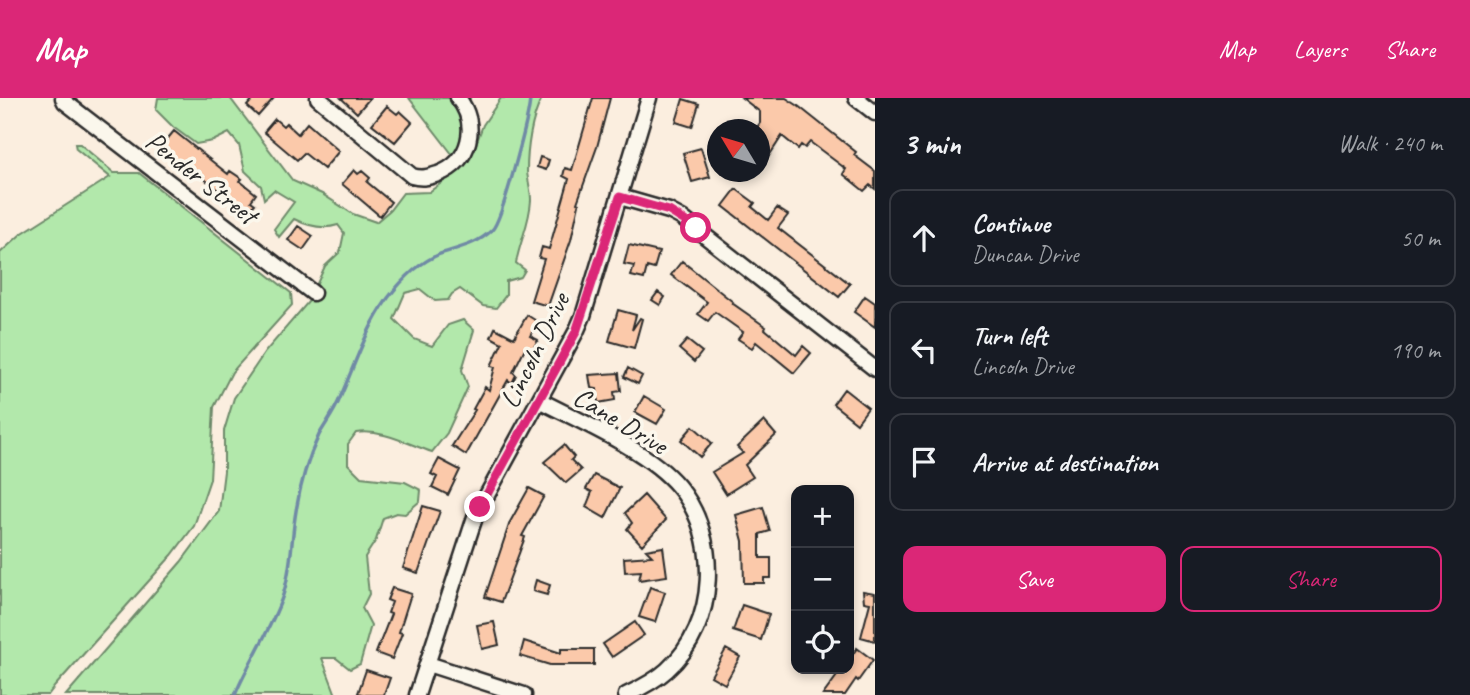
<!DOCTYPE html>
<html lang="en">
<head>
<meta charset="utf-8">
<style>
	body { margin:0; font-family:Caveat,sans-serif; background:#242831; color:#f1f3f6 }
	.controls { position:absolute; right:21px; bottom:21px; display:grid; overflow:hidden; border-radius:14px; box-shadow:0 4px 10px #0003 }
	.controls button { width:63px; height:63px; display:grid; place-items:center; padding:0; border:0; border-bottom:2px solid #363941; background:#171b24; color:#f1f3f6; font:35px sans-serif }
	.compass { position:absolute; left:707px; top:21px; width:63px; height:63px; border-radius:50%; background:#171b24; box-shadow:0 4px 10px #0003; rotate:308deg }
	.stop { position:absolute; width:21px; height:21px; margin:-16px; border:5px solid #db2777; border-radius:50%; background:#fff }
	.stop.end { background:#db2777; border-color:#fff; box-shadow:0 2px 7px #0008 }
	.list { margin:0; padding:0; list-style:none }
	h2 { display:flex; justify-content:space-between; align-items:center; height:91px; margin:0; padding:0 28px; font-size:30px }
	h2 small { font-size:23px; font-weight:400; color:#9ea1a6 }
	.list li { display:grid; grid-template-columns:46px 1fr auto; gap:21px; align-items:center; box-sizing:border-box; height:98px; margin:0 14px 14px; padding:0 14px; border:2px solid #363941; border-radius:14px }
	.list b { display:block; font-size:26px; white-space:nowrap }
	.list p { margin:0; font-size:23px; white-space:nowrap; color:#9ea1a6 }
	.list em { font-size:23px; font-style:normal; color:#9ea1a6 }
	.actions { display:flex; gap:14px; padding:21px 28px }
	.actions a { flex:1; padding:16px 0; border:2px solid #db2777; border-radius:14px; text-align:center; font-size:24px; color:#db2777 }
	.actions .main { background:#db2777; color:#fff }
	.icon { flex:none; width:38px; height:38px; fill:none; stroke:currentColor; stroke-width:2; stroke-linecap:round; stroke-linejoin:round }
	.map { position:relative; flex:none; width:875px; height:597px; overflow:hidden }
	header { display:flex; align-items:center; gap:42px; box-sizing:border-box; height:98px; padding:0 35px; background:#db2777; color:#fff }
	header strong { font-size:33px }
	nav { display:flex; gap:38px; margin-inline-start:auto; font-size:24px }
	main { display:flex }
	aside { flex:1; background:#171b24 }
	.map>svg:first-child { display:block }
	.green { fill:#b2e8ab; stroke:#6e8a6b; stroke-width:2 }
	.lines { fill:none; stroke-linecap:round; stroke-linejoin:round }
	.stream { stroke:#6f8aa5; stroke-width:3.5 }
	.building { fill:#fbc9aa; stroke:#2b2b2b; stroke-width:2 }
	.minor-casing { stroke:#2b2b2b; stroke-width:19 }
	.minor { stroke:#fbf7ec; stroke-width:14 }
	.route { stroke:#db2777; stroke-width:9 }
	.labels { text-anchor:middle; stroke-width:7; stroke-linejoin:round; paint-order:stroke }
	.street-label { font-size:28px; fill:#2b2b2b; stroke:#fbf7ec }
</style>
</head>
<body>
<header>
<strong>Map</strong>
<nav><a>Map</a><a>Layers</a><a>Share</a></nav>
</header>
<main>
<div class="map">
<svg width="875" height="597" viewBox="0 0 875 597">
	<rect width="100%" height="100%" fill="#fbeedf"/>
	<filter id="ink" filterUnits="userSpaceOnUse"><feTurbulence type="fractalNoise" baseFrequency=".0143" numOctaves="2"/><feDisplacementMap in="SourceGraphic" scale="14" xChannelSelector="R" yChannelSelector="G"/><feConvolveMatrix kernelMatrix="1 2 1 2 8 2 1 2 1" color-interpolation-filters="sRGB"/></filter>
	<g filter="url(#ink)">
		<path class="green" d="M 158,0 L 230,0 L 293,83 L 322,96 L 353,116 L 376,124 L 390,112 L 403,95 L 429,94 L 459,72 L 473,54 L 483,27 L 501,0 L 542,0 C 531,21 527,51 527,74 C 528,83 531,93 531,102 C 530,124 520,143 516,165 L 525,172 L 521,179 L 506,183 L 506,197 L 496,210 L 483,208 L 460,191 L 452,196 L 448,202 L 435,203 L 420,191 L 405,195 L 394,221 L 414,241 L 432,248 L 448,227 L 463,222 L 474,232 L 462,272 L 468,289 L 447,335 L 432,354 C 408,346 382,331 356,335 L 348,346 L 348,366 L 361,379 L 405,384 L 421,392 L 420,403 L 405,416 L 396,415 L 383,420 L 376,442 L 365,459 L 369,496 L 362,510 L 371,527 L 360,566 L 350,571 L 336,560 L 322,560 L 336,597 L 66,597 L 181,464 L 219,413 L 224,373 L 224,333 L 234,300 L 265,254 L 309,203 L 325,168 L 340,154 L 344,135 L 338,127 C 323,132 308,128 294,121 L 279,139 L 274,131 L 294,104 L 274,92 L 264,101 L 261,88 L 245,73 L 239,47 L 229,35 L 213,43 L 196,46 L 173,29 L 156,12 Z
			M 409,0 L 470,0 L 456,61 Z
			M 75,46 L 80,46 L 114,75 L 139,75 L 291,195 L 292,207 L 232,274 L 214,309 L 210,381 L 194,428 L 172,457 L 55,588 L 48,597 L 0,597 L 0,155 L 21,136 L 110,79 L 76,51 Z"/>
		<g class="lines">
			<path class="stream" d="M 235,597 C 249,563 271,532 283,497 C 292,470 291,441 296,413 C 300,388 308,360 319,337 C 326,325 335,313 340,300 C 356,264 365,233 388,200 C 401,183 420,164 440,156 C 458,150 478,146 492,132 C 502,123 530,16 530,0"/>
		</g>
		<path class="building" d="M 254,0 L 274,0 L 258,18 L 247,8 Z
			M 341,0 L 370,0 L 357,15 Z
			M 593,0 L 610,0 L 597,49 L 577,105 L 579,106 L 571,142 L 548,208 L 531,203 L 544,161 L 539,160 L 542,149 L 549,151 L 569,81 L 563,78 L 565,70 L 572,72 Z
			M 742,0 L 786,0 L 797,7 L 856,54 L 854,57 L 875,73 L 875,91 L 870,87 L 864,93 L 843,76 L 846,71 L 810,44 L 805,50 L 801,47 L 798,51 L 782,38 L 769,58 L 760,51 L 760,32 L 755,32 L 760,25 L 760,14 Z
			M 683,1 L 699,6 L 692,29 L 676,24 Z
			M 387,8 L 397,16 L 400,13 L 412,24 L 395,44 L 372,26 Z
			M 275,21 L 283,28 L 286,25 L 298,36 L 307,25 L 339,53 L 324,71 L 304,55 L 297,62 L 264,34 Z
			M 174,33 L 228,76 L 230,73 L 242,81 L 240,83 L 256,96 L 251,103 L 255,106 L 248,114 L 179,62 L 177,64 L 159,51 Z
			M 701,50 L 710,79 L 692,84 L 683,55 Z
			M 540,59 L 549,62 L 546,72 L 537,69 Z
			M 354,72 L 358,76 L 362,73 L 370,80 L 367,84 L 391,104 L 380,118 L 342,86 Z
			M 736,91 L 755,105 L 752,109 L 768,122 L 777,110 L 788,117 L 778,130 L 850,186 L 839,199 L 723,108 Z
			M 298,128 L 313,138 L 303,152 L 288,142 Z
			M 629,147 L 659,154 L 654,171 L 647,169 L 644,181 L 631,178 L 634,168 L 624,166 Z
			M 682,163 L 733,204 L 732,205 L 766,229 L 765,231 L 796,257 L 803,248 L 811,255 L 794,275 L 756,244 L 752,250 L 738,241 L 743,234 L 715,214 L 708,223 L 698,216 L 707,204 L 671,177 Z
			M 658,194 L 665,199 L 660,207 L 652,202 Z
			M 865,198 L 875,205 L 875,229 L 854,214 Z
			M 618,212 L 636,217 L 632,232 L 640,220 L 642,221 L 634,250 L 609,243 Z
			M 527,217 L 538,224 L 530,238 L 538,242 L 532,253 L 525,250 L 513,274 L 516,277 L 512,285 L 508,282 L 466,357 L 452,348 L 475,312 L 473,311 L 485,289 L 489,292 L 495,269 L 491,268 L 502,245 L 491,239 L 495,230 L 514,240 Z
			M 687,242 L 702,254 L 694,264 L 679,251 Z
			M 628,270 L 642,278 L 638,286 L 624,279 Z
			M 619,275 L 621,293 L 614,294 L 615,302 L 598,305 L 597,291 L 591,290 L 589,277 Z
			M 844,291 L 868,310 L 857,325 L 833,306 Z
			M 644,298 L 666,311 L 657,326 L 635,314 Z
			M 764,323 L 776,337 L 745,367 L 753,379 L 726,396 L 712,374 L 743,355 L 737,349 Z
			M 693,328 L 712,345 L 700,359 L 681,342 Z
			M 564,347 L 574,359 L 571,362 L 581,372 L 566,385 L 544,364 Z
			M 439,361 L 460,372 L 448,397 L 432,389 L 437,379 L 431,376 Z
			M 594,377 L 620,390 L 605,420 L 586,409 L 592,394 L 586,391 Z
			M 529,390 L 544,398 L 522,438 L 525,439 L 501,504 L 485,499 L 510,424 Z
			M 644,397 L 666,422 L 642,447 L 627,431 L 632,425 L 625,415 Z
			M 423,408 L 440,413 L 418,475 L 403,470 Z
			M 763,409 L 770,433 L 760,436 L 760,460 L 771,460 L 771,480 L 764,480 L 764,485 L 744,485 L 743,443 L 736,417 Z
			M 663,449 L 667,478 L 639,482 L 641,473 L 625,474 L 624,460 L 652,458 L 646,452 Z
			M 536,482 L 550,487 L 547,497 L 533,493 Z
			M 650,489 L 665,494 L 655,524 L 639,519 Z
			M 392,490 L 411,496 L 399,534 L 402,535 L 392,561 L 376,555 L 391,516 L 388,515 L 392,504 L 387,502 Z
			M 863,493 L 875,495 L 875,543 L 861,539 L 870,505 L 864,504 Z
			M 742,507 L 769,516 L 761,542 L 733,533 Z
			M 494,524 L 499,547 L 482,551 L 477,527 Z
			M 635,524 L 644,537 L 612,559 L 603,546 Z
			M 524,543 L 561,555 L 561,551 L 594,551 L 594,567 L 550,567 L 520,558 Z
			M 857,550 L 873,562 L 858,583 L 856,581 L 845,597 L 823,597 L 842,571 L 849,571 L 849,562 Z
			M 726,551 L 740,559 L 725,586 L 711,578 Z
			M 366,572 L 390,580 L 384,597 L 365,597 L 358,595 Z"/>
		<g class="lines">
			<g class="minor-casing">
				<path id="minor" d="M 63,0 L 65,4 L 313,195
					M 318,0 L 412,78 C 422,81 429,79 438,76 C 471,64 479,26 458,0
					M 856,0 L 875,15
					M 620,99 L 669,113 L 682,120 L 875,271
					M 539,302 C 581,324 648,352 678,388 C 721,439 718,527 667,572 C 655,583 641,590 626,597
					M 428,566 L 524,597
					M 417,597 L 475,419 L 576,234 L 583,218 L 649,0"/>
			</g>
			<use href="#minor" class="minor"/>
		</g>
	</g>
	<g class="lines" filter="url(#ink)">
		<path class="route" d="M 480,409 L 576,234 L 620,99 L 669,113 L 696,130"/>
	</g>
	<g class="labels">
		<g class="street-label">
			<text transform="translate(202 79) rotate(38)" y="10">Pender Street</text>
			<text transform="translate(534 252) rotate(-64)" y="10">Lincoln Drive</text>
			<text transform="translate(621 322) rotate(31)" y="10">Cane Drive</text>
		</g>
	</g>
</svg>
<div class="controls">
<button>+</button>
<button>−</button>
<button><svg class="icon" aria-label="locate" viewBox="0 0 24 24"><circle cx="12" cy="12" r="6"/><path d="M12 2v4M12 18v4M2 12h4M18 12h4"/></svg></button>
</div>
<svg class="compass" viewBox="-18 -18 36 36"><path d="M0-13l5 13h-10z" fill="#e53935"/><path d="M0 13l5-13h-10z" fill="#9ea1a6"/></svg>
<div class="stop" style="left:696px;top:130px"></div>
<div class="stop end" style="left:480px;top:409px"></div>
</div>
<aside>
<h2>3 min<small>Walk · 240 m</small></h2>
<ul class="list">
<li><svg class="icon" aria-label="ahead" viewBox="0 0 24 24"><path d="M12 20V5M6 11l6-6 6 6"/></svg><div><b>Continue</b><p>Duncan Drive</p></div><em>50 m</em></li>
<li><svg class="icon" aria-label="left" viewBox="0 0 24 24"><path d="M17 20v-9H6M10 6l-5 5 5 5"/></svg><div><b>Turn left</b><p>Lincoln Drive</p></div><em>190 m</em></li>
<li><svg class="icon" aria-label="arrive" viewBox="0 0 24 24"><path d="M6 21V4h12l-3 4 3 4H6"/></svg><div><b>Arrive at destination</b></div></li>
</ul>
<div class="actions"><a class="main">Save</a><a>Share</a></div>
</aside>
</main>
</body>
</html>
